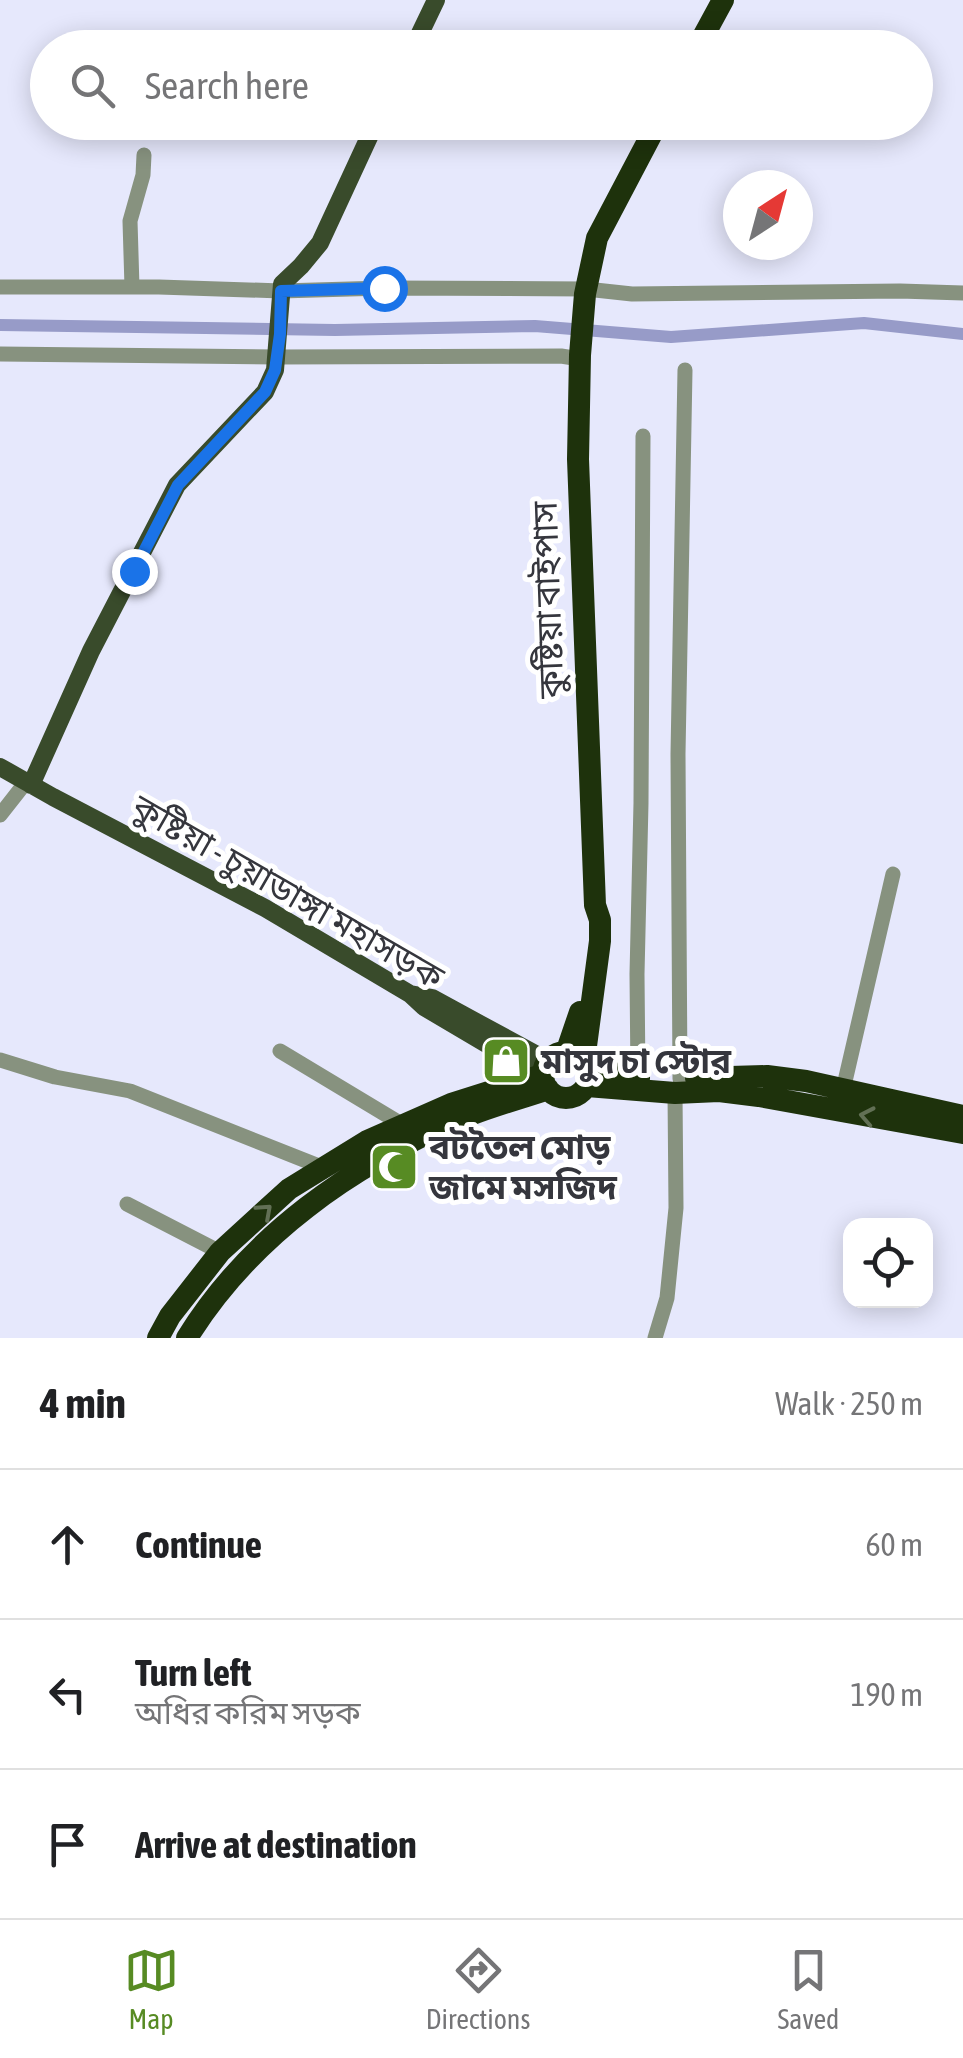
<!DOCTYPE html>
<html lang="en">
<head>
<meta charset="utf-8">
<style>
	body { margin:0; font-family:"Asap Condensed","Noto Sans Bengali",sans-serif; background:#f2f2f2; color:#202124 }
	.controls { position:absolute; right:30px; bottom:30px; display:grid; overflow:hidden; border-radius:20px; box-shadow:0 5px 25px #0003 }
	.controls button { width:90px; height:90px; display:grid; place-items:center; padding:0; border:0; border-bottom:2px solid #e0e0e0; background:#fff; color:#202124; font:50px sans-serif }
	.compass { position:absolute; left:723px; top:170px; width:90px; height:90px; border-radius:50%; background:#fff; box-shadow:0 5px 25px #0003; rotate:36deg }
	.stop { position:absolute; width:30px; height:30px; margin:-22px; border:8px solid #1a73e8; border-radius:50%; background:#fff }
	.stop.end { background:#1a73e8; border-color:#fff; box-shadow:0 2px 10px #0008 }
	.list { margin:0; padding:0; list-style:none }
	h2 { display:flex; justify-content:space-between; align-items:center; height:130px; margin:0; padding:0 40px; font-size:42px }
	h2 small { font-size:32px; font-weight:400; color:#757577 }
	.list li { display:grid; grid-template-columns:65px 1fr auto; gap:30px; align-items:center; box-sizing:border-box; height:150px; padding:0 40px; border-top:2px solid #e0e0e0 }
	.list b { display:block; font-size:38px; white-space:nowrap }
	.list p { margin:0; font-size:32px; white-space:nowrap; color:#757577 }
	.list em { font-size:32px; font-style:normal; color:#757577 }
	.icon { flex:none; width:55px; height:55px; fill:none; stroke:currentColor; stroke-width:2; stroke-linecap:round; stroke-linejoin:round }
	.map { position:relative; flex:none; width:963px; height:1338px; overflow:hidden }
	.search { position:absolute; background:#fff; box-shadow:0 5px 25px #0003; left:30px; right:30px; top:30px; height:110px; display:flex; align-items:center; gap:25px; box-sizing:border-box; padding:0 35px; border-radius:55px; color:#757577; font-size:38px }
	.sheet { height:580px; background:#fff }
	nav { display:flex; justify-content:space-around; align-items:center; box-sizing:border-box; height:140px; border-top:2px solid #e0e0e0; background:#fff; font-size:28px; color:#757577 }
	nav a { display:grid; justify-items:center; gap:5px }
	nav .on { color:#578b23 }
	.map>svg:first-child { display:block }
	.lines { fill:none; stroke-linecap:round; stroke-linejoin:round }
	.canal { stroke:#979bc8; stroke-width:12 }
	.minor { stroke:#87927f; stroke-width:15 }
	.major { stroke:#394b2b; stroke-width:18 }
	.highway { stroke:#1e320c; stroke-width:22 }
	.oneway { stroke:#627055 }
	.route { stroke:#1a73e8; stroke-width:12 }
	.labels { text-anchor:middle; stroke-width:10; stroke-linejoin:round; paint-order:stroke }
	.street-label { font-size:35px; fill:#35363d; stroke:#fff }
	.poi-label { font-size:35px; font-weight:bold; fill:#35363d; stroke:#fff; text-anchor:start }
</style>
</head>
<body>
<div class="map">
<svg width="963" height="1338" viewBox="0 0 963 1338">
	<rect width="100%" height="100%" fill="#e6e8fc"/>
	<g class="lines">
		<path class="canal" d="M 0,325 L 335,330 L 535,326 L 671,337 L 864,323 L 963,334"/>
		<path class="minor" d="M 0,287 L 159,287 L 281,291 L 384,288 L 586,289 L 632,294 L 900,291 L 963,293
			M 132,287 L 130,221 L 143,175 L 144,155
			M 0,354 L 277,357 L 561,356 L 580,359
			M 0,815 L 26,782
			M 280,1051 L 403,1125
			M 0,1060 L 55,1077 L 130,1091 L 324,1168
			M 638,1078 L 637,974 L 641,803 L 643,436
			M 680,1079 L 678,754 L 685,370
			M 843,1090 L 893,874
			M 127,1204 L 220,1252
			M 655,1338 L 667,1298 L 676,1208 L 675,1093"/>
		<path class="major" d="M 413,48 L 436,0
			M 0,767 L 53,797 L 265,908 L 410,994 L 424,1007 L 529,1069 L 543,1071
			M 31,785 L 91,651 L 177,485 L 265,392 L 275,370 L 282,284 L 301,266 L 320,243 L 376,122
			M 410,994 L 432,998 L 548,1061"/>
		<path class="highway" d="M 697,48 L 723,0
			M543 1075a23 23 0 1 1 46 0a23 23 0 1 1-46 0Z
			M 566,1053 L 580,1012
			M 584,1061 L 600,941 L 600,920 L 595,905 L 578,459 L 580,355 L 585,294 L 597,238 L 658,122
			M 589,1068 L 639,1078
			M 696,1078 L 767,1076 L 806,1081 L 963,1116
			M 587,1086 L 675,1093 L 719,1091 L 759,1096 L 963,1133
			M 158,1338 L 170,1316 L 220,1252 L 289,1189 L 367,1141 L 451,1104 L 542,1075
			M 187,1338 C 250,1236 352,1165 460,1119 C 488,1107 519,1099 548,1089"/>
	</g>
	<defs><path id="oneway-chevron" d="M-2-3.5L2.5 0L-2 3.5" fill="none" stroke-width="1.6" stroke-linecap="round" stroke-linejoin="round" transform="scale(2.5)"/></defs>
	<g class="oneway">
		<use href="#oneway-chevron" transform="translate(867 1116) rotate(-169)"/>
		<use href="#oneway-chevron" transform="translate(265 1211) rotate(-42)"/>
	</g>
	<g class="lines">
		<path class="route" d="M 134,571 L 178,485 L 265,392 L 275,370 L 280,334 L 281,291 L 384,288"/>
	</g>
	<defs>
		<g id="shop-square" transform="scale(2.5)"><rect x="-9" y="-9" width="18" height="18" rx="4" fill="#578b23" stroke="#fff"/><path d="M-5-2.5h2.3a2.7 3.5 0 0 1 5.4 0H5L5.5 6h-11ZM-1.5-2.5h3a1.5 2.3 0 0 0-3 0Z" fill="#fff"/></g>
		<g id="mosque-square" transform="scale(2.5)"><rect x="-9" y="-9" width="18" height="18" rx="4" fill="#578b23" stroke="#fff"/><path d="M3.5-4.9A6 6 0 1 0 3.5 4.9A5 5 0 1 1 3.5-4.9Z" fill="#fff"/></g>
	</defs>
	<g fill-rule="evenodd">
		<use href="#shop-square" x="506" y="1061"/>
		<use href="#mosque-square" x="394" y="1167"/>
	</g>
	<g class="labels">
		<g class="street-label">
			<text transform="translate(548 600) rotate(-92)" y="12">কুষ্টিয়া বাইপাস</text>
			<text transform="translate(288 892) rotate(30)" y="12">কুষ্টিয়া - চুয়াডাঙ্গা মহাসড়ক</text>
		</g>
		<g class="poi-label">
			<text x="541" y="1073">মাসুদ চা স্টোর</text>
			<text x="429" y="1159">বটতৈল মোড়<tspan x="429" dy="40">জামে মসজিদ</tspan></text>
		</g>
	</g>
</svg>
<div class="controls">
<button><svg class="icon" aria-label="locate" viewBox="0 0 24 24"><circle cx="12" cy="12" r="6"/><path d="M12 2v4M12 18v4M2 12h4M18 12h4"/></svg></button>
</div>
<svg class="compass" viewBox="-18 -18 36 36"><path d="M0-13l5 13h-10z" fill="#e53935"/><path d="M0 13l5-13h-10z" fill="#757577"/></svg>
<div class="stop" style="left:384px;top:288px"></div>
<div class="stop end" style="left:134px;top:571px"></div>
<div class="search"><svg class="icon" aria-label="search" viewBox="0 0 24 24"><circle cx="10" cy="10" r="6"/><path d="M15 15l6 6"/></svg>Search here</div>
</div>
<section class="sheet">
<h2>4 min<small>Walk · 250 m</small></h2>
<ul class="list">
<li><svg class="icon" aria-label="ahead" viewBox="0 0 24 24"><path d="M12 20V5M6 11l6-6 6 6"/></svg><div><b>Continue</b></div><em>60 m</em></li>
<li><svg class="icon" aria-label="left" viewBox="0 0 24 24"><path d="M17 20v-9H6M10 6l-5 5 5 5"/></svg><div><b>Turn left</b><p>অধির করিম সড়ক</p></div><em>190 m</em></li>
<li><svg class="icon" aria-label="arrive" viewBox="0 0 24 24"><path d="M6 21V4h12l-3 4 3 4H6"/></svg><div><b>Arrive at destination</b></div></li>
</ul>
</section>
<nav>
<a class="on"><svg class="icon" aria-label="map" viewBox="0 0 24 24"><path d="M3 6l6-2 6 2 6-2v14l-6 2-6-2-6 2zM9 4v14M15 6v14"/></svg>Map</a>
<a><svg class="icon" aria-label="directions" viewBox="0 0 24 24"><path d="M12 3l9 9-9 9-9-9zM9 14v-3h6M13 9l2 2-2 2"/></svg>Directions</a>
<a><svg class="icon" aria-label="saved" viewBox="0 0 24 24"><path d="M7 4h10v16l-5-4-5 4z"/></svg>Saved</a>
</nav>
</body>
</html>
